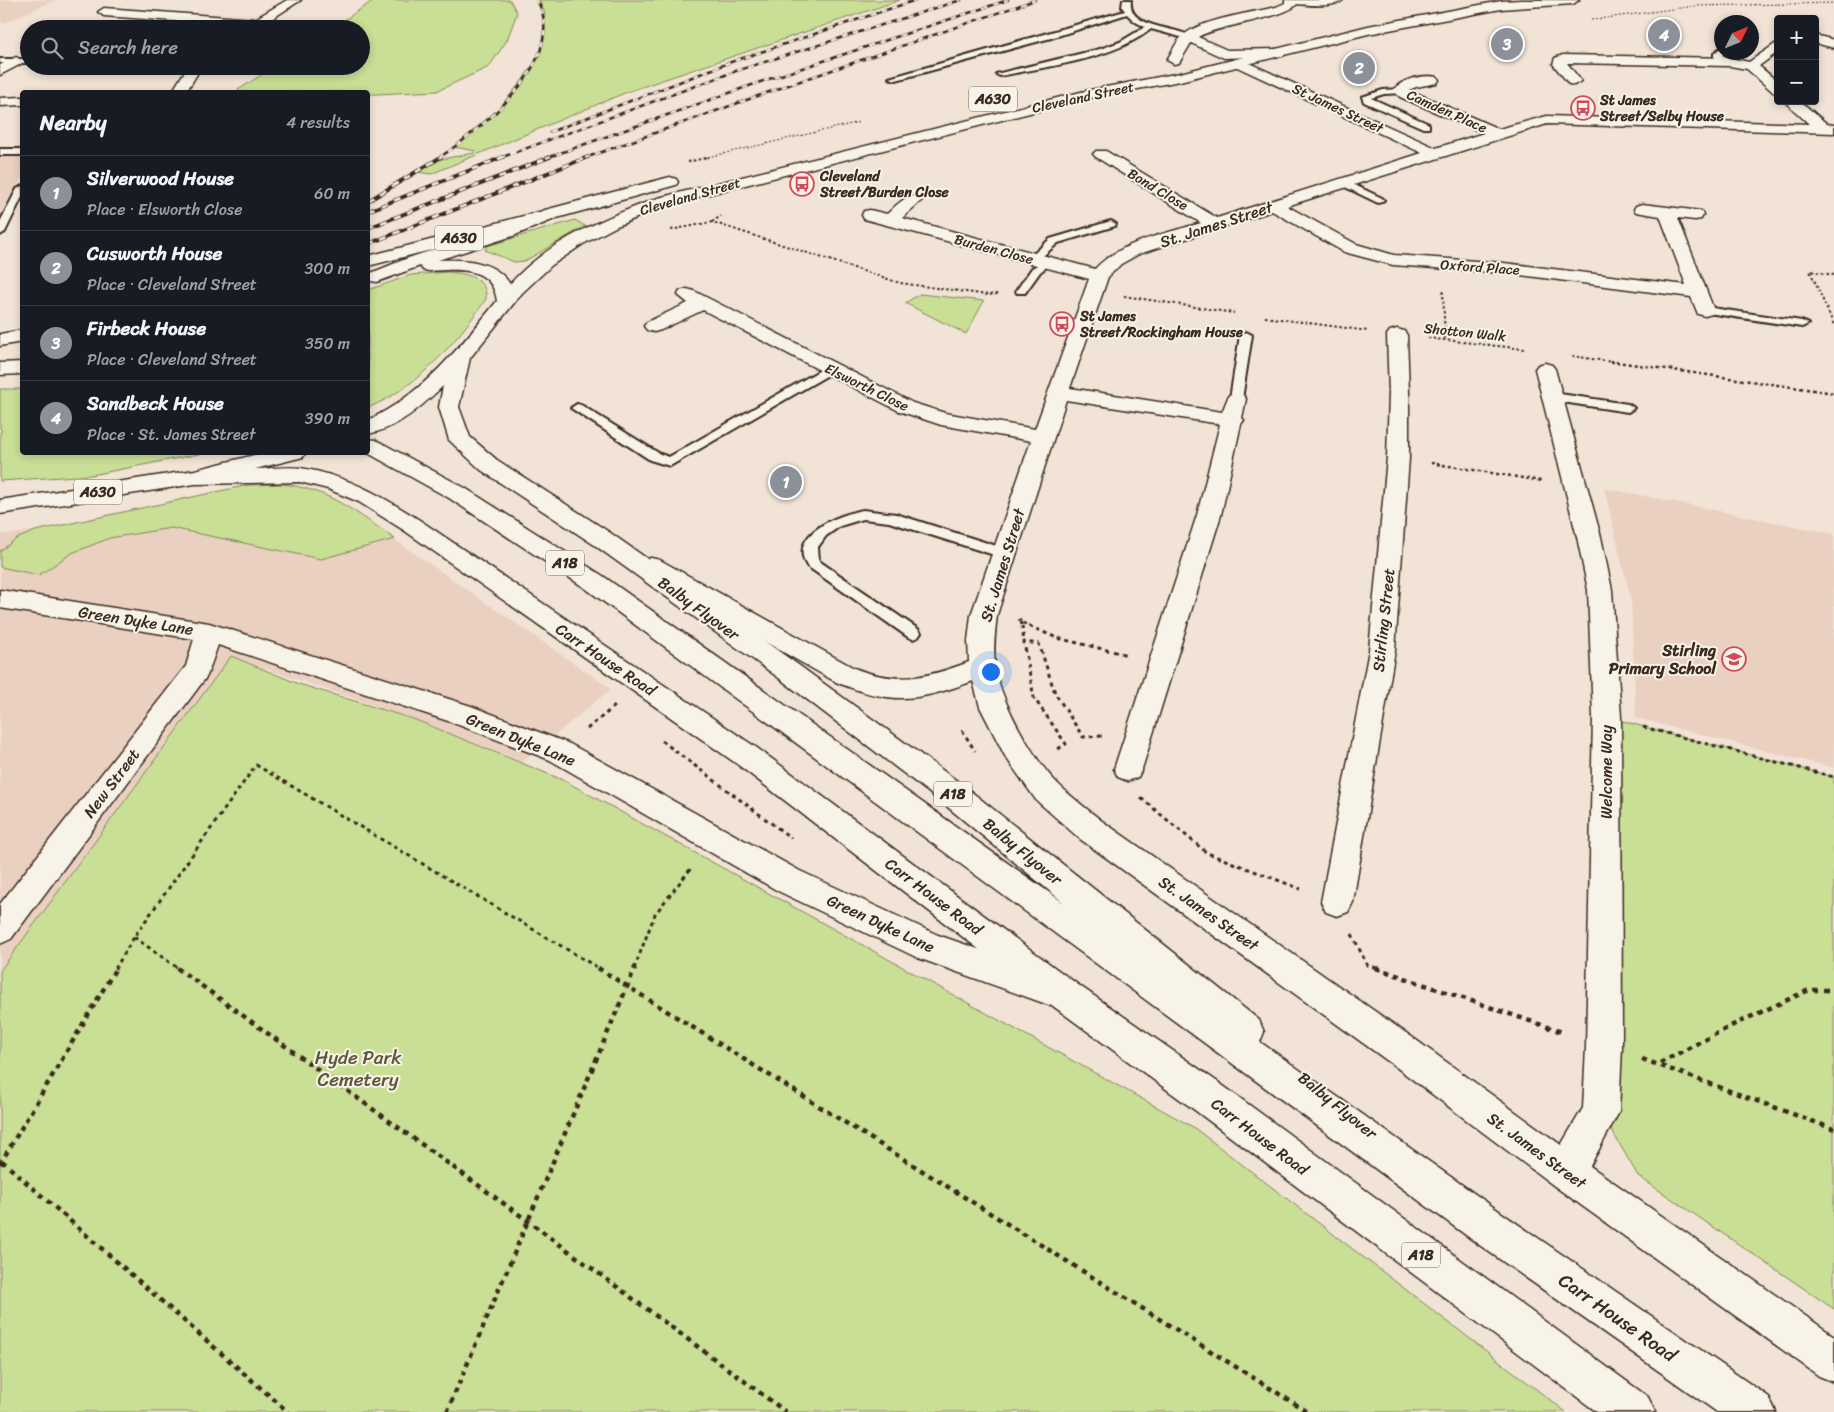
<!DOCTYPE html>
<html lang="en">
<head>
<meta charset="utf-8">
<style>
	body { margin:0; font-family:Sriracha,sans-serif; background:#20242c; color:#f1f3f6 }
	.controls { position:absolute; right:15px; top:15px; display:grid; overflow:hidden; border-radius:5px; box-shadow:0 2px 8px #0003 }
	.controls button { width:45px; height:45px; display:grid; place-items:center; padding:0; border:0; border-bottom:1px solid #363941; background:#171b24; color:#f1f3f6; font:25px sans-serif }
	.compass { position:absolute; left:1714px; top:15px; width:45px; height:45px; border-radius:50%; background:#171b24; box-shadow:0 2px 8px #0003; rotate:47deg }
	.you { position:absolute; left:990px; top:671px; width:18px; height:18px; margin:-12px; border:4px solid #fff; border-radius:50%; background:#1a73e8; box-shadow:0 0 0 8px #1a73e833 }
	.badge { display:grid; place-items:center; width:32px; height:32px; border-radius:50%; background:#8c9099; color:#fff; font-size:16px; font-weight:700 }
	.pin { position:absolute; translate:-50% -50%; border:2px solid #fff; box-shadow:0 1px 5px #0006 }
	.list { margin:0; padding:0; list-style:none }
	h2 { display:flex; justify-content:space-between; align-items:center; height:65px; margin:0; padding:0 20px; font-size:21px }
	h2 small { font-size:16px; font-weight:400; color:#9ea1a6 }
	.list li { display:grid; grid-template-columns:32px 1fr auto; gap:15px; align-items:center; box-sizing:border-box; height:75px; padding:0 20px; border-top:1px solid #363941 }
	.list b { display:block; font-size:19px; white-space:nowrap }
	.list p { margin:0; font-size:16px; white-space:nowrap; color:#9ea1a6 }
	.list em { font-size:16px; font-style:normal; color:#9ea1a6 }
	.icon { flex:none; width:28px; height:28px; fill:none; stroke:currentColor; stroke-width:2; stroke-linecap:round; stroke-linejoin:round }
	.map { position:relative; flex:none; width:1834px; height:1412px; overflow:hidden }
	.search { position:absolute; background:#171b24; box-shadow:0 2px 8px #0003; left:20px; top:20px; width:350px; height:55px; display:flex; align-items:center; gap:12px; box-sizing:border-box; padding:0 18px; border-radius:28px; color:#9ea1a6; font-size:19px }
	.panel { position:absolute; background:#171b24; box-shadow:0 2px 8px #0003; left:20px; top:90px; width:350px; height:365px; border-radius:5px }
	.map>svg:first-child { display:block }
	.built { fill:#ead0c0 }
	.green { fill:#c8df95; stroke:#82845a }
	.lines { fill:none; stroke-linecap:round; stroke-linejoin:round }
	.lane-casing { stroke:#3b2a1e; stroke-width:4 }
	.street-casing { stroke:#3b2a1e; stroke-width:3 }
	.secondary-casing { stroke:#3b2a1e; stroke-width:3 }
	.primary-casing { stroke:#3b2a1e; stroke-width:3 }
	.highway-casing { stroke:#3b2a1e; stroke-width:3 }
	.path-far4 { stroke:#3b2a1e; stroke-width:1; stroke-dasharray:2 2; stroke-linecap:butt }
	.path-far3 { stroke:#3b2a1e; stroke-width:2; stroke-dasharray:2.5 2.5; stroke-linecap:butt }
	.path-far2 { stroke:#3b2a1e; stroke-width:2.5; stroke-dasharray:3 3; stroke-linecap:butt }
	.path-far1 { stroke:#3b2a1e; stroke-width:3; stroke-dasharray:4 4; stroke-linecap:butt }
	.path { stroke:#3b2a1e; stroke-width:4.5; stroke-dasharray:5 5; stroke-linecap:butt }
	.lane { fill:#f7f3e8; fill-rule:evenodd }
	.street { fill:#f7f3e8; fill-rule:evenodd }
	.secondary { fill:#f7f3e8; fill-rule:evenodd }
	.primary { fill:#f7f3e8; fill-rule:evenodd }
	.highway { fill:#f7f3e8; fill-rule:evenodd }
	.rail-far1-casing { stroke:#3b2a1e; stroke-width:2.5 }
	.rail-casing { stroke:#3b2a1e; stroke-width:4 }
	.rail-far1 { stroke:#f7f3e8; stroke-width:2; stroke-dasharray:5.5; stroke-linecap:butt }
	.rail { stroke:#f7f3e8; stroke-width:2.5; stroke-dasharray:7; stroke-linecap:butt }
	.labels { text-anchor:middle; stroke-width:4; stroke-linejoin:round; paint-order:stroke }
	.far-street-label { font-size:14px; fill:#3b2a1e; stroke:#f7f3e8 }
	.far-poi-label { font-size:14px; font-weight:bold; fill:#3b2a1e; stroke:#f7f3e8; text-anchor:start }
	.shield { fill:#f7f3e8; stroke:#73665b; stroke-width:1 }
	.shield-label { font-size:15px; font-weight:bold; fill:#3b2a1e }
	.street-label { font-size:16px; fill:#3b2a1e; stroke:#f7f3e8 }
	.poi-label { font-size:16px; font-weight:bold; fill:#3b2a1e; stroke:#f7f3e8; text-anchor:end }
	.near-park-label { font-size:19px; fill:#5e573c; stroke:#f7f3e8 }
	.near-street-label { font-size:19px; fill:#3b2a1e; stroke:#f7f3e8 }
</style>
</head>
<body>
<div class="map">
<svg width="1834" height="1412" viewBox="0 0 1834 1412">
	<rect width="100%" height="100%" fill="#f1e3d6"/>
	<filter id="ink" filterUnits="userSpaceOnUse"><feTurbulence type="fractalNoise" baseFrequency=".02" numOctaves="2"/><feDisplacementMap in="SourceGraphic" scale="10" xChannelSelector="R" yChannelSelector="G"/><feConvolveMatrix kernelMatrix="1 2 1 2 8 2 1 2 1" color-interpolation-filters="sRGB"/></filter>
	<g filter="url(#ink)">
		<path class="built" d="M 0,0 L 56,0 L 4,23 L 0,23 Z
			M 22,154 L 22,176 L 0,214 L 0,155 Z
			M 281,484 L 293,485 L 334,498 L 611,689 L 522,762 L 416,720 L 231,657 L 0,971 L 0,535 L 35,531 L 248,485 Z
			M 1604,488 L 1834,534 L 1834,768 L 1636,718 L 1631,601 Z"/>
		<path class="green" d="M 374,0 L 510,0 L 517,13 L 507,40 L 489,67 L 437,91 L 377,94 L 368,94 L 368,92 L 235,92 L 275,66 L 361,66 L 361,29 L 331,29 Z
			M 539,0 L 900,0 L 627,92 L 431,174 L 417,172 L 436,160 L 474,153 L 476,151 L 454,147 L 498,109 L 522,81 L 541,52 L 545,13 Z
			M 575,220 L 585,226 L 525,261 L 514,262 L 485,250 L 487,246 Z
			M 447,272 C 464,273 488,277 486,299 C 454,345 419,386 368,408 L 368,290 L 411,275 Z
			M 920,294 L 984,301 L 966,334 L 905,303 Z
			M 0,389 L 22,389 L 22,452 L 204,453 L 92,475 L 0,481 L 0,432 L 2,431 L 0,429 Z
			M 281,484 C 328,488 358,514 395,539 L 321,559 L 171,528 L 110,538 L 72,553 L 39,575 L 0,567 L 0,551 L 16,539 L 35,531 L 248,485 Z
			M 231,656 L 299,684 L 416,720 L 563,780 L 1193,1127 L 1566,1412 L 0,1412 L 0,971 Z
			M 1607,717 L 1834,777 L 1834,1309 L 1638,1176 L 1601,1112 Z"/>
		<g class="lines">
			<g class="lane-casing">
				<path id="lane" d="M 1123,0 L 1131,0 C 1127,29 1176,26 1192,37 L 1188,39 L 1151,29 C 1112,60 1048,66 1000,76 L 996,74 L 1100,49 L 1120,42 L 1145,27 L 1134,21 L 1127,14 L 1051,38 L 896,80 L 889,78 L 1125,11 L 1122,7 Z
					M 1719,49 L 1722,49 L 1722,52 L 1725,52 L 1722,55 L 1733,60 L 1733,64 L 1727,64 L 1714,57 L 1714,53 Z
					M 0,59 L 29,59 L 29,63 L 0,63 Z
					M 1402,89 L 1406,91 L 1405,93 L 1384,94 L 1371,98 L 1429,124 L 1429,128 L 1423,128 L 1364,102 L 1362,97 L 1383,90 Z
					M 0,149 L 22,149 L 22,155 L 0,155 Z
					M 1344,180 L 1382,198 L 1384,200 L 1379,203 L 1376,202 L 1341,185 L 1341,181 Z
					M 22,186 L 22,197 L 5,232 L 0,235 L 0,222 L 17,189 Z
					M 1111,221 L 1116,224 L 1115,226 L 1058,243 L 1037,261 L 1029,261 L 1028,259 L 1050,239 Z
					M 1047,260 L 1052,263 L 1040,272 L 1025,293 L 1017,293 L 1016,291 L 1032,268 Z
					M 1705,307 L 1802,321 L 1808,324 L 1802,327 L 1701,312 L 1699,310 L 1701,308 Z
					M 1246,332 L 1252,335 L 1242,399 L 1236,403 L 1230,399 L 1240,335 Z
					M 831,364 L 837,368 L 835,371 L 670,466 L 650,460 L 571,408 L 577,404 L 581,405 L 660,454 L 669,457 Z
					M 1553,393 L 1628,404 L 1634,408 L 1628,412 L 1549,400 L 1547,397 Z
					M 863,510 L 896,514 L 1009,550 L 1011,553 L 1009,556 L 1004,558 L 889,522 L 863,519 L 840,526 L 826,536 L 818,547 L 819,561 L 918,629 L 921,633 L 918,637 L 913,639 L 908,637 L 807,566 C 787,534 840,514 863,510 Z"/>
			</g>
			<g class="street-casing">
				<path id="street" d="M 287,0 L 301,0 L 256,29 L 241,29 L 244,26 L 104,16 L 98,12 L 104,8 L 255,19 Z
					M 1815,35 L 1834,40 L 1834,48 L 1815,43 Z
					M 1778,42 L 1778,52 L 1759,66 L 1778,82 L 1778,93 L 1773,92 L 1747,69 L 1730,66 L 1567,63 L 1581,81 L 1574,85 L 1569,84 L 1553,64 L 1555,58 L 1563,55 L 1730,58 L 1749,62 Z
					M 16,57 L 23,61 L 21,64 L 0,75 L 0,65 Z
					M 1240,59 L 1436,148 L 1484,133 L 1400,97 L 1393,90 C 1402,79 1423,74 1437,77 L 1439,80 L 1437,83 L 1416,87 L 1409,90 L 1499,129 L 1547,116 L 1809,124 L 1784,101 L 1800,101 L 1827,124 L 1834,125 L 1834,133 L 1547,124 L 1287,206 L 1356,244 L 1394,255 L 1504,263 L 1686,285 L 1660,216 L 1636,212 L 1634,209 L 1636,206 L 1642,204 L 1701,211 L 1703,215 L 1701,219 L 1695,220 L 1678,218 L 1714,310 L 1712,314 L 1705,316 L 1698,314 L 1691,297 L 1504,273 L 1393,265 L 1344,252 L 1272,211 L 1139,254 L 1121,264 L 1108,277 L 1070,388 L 1222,412 L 1229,395 L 1236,393 L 1243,395 L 1246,399 L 1242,418 L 1244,420 L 1241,424 L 1221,515 L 1142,769 L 1138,777 L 1128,781 L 1118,777 L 1114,769 L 1197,515 L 1220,424 L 1066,400 L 997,615 C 995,632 993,648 995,665 C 999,699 1033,759 1057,783 C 1071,797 1087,809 1102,821 L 1416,1040 L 1561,1145 L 1583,1108 L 1586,1047 L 1593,717 L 1588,590 L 1577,537 L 1535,369 L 1538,365 L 1545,363 L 1552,365 L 1555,369 L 1601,537 L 1612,590 L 1621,717 L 1622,1047 L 1619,1112 L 1590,1166 L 1834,1336 L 1834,1382 L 1819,1376 L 1553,1185 L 1392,1064 L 1080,839 L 1036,800 L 1005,756 L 980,707 L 973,681 C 916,702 892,705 836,682 L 642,572 L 639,566 L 642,560 L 651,558 L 660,560 L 854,668 C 898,685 926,678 969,662 L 968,641 L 971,615 L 1031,441 L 941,425 L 899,411 L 703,310 L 661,330 L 654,332 L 647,330 L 644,326 L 647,322 L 688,303 L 678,295 L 680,291 L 687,289 L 694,291 L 913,403 L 945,413 L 1035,429 L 1089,279 L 864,219 L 862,215 L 864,211 L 870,210 L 887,214 C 896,206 906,193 920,197 L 922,200 L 902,218 L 1095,269 C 1119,242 1167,233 1201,223 L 1096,157 L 1093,154 L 1096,151 L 1106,151 L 1217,218 L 1422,153 L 1235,66 L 1233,63 Z
					M 188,66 L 202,66 L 186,92 L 172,92 Z
					M 22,97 L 22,105 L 0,106 L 0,98 Z
					M 1397,329 L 1404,331 L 1407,335 L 1409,393 L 1409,458 L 1395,650 L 1353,902 L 1348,912 L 1337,916 L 1326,912 L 1321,902 L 1369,650 L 1387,458 L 1389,393 L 1387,335 L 1390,331 Z
					M 0,590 L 209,623 L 471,706 L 570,744 L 800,871 L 938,935 L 1061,978 L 1066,989 L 1061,1000 L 1049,1005 L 918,958 L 778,891 L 550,760 L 451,722 L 218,645 L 207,676 L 11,939 L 0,944 L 0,904 L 186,666 L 194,639 L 0,608 Z"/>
			</g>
			<g class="secondary-casing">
				<path id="secondary" d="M 1285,0 L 1343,0 C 1335,8 1308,5 1297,4 C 1287,18 1218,25 1198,37 L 1227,50 L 1278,49 L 1283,50 L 1285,53 L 1283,56 L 1224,58 L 1191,43 L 1179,63 L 1174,64 L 1167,60 C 1172,52 1177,39 1185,34 C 1204,19 1251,13 1276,7 L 1285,3 Z"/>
			</g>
			<g class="primary-casing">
				<path id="primary" d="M 543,211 L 549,212 L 551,216 L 549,220 L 368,266 L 368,256 Z
					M 22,330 L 22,342 L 0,346 L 0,334 Z"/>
			</g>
			<g class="highway-casing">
				<path id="highway" d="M 1521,0 L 1579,0 L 1573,4 L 1501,9 L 1368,34 L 1180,81 L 1085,99 L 670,204 L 617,226 L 583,244 L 552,265 L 522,293 L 470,358 L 459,407 L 470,437 L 497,460 L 609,532 L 797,664 L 964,786 L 1259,1020 L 1264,1032 L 1260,1042 L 1506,1216 L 1769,1397 L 1776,1412 L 1717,1412 L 1478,1244 L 585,588 L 449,498 L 366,452 L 368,452 L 368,439 L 376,440 L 465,488 L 603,576 L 1064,903 L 944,804 L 779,678 L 593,544 L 481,470 L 449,440 L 439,407 L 443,386 C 422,406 397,429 368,434 L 368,420 C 421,396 461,346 497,301 C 492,265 457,269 429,271 L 423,270 L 420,266 L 377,282 L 371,281 L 368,277 L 371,273 L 408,258 L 501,228 L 545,210 L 670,177 L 676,179 L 678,182 L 676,185 L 557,218 L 513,236 L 438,260 C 465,259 494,260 510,284 C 549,240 605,218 658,198 L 1085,91 L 1180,73 L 1368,26 L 1501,1 Z
					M 22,362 L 22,374 L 0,375 L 0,363 Z
					M 266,452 L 306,452 L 303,457 L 255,469 C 270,469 287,466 301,468 C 348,476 382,496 421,521 L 757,748 L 1077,984 L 1222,1085 L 1648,1397 L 1655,1412 L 1597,1412 L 1196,1111 L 1053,1006 L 737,764 L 405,531 L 359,502 L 328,489 L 300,482 L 195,484 L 0,514 L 0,500 L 195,470 Z"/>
			</g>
			<path class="path-far4" d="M 1591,20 L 1695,6 L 1834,3
				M 75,29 L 83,24
				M 704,158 L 860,122"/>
			<path class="path-far3" d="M 688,162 L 709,157
				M 712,222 L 721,216
				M 671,230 L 712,222 L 900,283 L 988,295 L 998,294
				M 1834,275 L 1810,271 L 1834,325
				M 1443,291 L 1445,341
				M 1124,296 L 1234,313
				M 1265,317 L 1368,331
				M 1428,338 L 1524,349
				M 1572,356 L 1619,363"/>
			<path class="path-far2" d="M 1610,361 L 1834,393
				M 1431,463 L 1541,481
				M 1019,619 L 1021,622 L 1032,627
				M 1021,622 L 1022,627"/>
			<path class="path-far1" d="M 1022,626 L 1024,642
				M 1029,626 L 1057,638 L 1128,655
				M 1643,727 L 1834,777
				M 587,729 L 615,706
				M 962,730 L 975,751
				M 662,741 L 791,838
				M 1058,749 L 1066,744 L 1034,698 L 1024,642 L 1039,644 L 1055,693 L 1083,737 L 1102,736
				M 1141,798 L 1207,853 L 1301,889
				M 1352,934 L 1367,965 L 1380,969
				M 134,937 L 179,969
				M 115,969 L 134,937 L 256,765 L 600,969
				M 634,969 L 655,914 L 692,867"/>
			<path class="path" d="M 177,968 L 528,1221 L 786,1412
				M 598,968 L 1308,1412
				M 1376,968 L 1565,1033
				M 1642,1059 L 1834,1129
				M 1660,1063 L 1735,1024 L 1809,990 L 1834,990
				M 2,1161 L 288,1412
				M 0,1164 L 116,968
				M 447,1412 L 635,968"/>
			<use href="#lane" class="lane"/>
			<use href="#street" class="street"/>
			<use href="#secondary" class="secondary"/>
			<use href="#primary" class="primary"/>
			<use href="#highway" class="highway"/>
			<g class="rail-far1-casing">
				<path id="rail-far1" d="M 550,132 L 731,62 L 916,0
					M 439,158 C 482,128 570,60 537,0
					M 500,158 L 736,71 L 961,0
					M 546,158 L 766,80 L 1008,0
					M 585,158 L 783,87 L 1035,0"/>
			</g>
			<g class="rail-casing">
				<path id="rail" d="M 368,201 L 441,157
					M 368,211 L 503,157
					M 368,228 L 550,157
					M 368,244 L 588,157"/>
			</g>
			<use href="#rail-far1" class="rail-far1"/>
			<use href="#rail" class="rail"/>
		</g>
	</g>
	<defs>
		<g id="bus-ring" transform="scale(1.25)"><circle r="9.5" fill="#f7f3e8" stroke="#d1495b" stroke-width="1.5"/><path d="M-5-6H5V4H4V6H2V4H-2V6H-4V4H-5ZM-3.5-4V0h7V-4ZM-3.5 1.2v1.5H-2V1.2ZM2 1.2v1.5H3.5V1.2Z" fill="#d1495b"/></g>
		<g id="school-ring" transform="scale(1.25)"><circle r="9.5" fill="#f7f3e8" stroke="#d1495b" stroke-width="1.5"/><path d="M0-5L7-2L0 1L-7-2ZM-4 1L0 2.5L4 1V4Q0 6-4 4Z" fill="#d1495b"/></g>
	</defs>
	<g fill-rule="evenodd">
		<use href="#bus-ring" x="1583" y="108"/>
		<use href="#bus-ring" x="802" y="184"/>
		<use href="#bus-ring" x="1062" y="324"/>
		<use href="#school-ring" x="1734" y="659"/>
	</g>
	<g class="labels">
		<g class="far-street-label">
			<text transform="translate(1083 97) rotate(-12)" y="5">Cleveland Street</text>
			<text transform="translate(1338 108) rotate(25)" y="5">St James Street</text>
			<text transform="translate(1447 111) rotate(24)" y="5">Camden Place</text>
			<text transform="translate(1158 189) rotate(31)" y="5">Bond Close</text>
			<text transform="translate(690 196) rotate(-16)" y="5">Cleveland Street</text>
			<text transform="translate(994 249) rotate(15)" y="5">Burden Close</text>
			<text transform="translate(1480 267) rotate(4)" y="5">Oxford Place</text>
			<text transform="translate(1465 332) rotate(6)" y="5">Shotton Walk</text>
			<text transform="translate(867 387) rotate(26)" y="5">Elsworth Close</text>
		</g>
		<g class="far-poi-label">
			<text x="1600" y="105">St James<tspan x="1600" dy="16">Street/Selby House</tspan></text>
			<text x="820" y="181">Cleveland<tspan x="820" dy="16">Street/Burden Close</tspan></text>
			<text x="1080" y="321">St James<tspan x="1080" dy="16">Street/Rockingham House</tspan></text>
		</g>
		<g class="shield">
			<rect x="969" y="86.5" width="48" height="25" rx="4"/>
			<rect x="435" y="225.5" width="48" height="25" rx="4"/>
			<rect x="74" y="479.5" width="48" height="25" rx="4"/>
			<rect x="546" y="550.5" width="38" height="25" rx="4"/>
			<rect x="934" y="781.5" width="38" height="25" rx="4"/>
			<rect x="1402" y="1242.5" width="38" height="25" rx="4"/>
		</g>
		<g class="shield-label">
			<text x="993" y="104">A630</text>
			<text x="459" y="243">A630</text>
			<text x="98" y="497">A630</text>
			<text x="565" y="568">A18</text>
			<text x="953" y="799">A18</text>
			<text x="1421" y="1260">A18</text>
		</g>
		<g class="street-label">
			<text transform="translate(1216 224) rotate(-18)" y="6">St. James Street</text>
			<text transform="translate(1002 565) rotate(-73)" y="6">St. James Street</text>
			<text transform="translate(699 608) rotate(36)" y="6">Balby Flyover</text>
			<text transform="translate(136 620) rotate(9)" y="6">Green Dyke Lane</text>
			<text transform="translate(1383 620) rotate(-84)" y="6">Stirling Street</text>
			<text transform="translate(606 659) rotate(34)" y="6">Carr House Road</text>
			<text transform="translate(521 739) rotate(22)" y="6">Green Dyke Lane</text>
			<text transform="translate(1606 772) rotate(-90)" y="6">Welcome Way</text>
			<text transform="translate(111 783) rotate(-53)" y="6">New Street</text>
			<text transform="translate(1023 851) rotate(39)" y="6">Balby Flyover</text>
			<text transform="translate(934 896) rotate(37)" y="6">Carr House Road</text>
			<text transform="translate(1209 913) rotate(35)" y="6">St. James Street</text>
			<text transform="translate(881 923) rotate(25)" y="6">Green Dyke Lane</text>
			<text transform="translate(1338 1105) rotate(39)" y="6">Balby Flyover</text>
			<text transform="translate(1260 1136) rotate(37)" y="6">Carr House Road</text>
			<text transform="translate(1537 1150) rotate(36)" y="6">St. James Street</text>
		</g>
		<g class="poi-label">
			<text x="1716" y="656">Stirling<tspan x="1716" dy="18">Primary School</tspan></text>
		</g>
		<g class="near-park-label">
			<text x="358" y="1064">Hyde Park<tspan x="358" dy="22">Cemetery</tspan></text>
		</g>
		<g class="near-street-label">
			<text transform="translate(1618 1317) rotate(35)" y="7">Carr House Road</text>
		</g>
	</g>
</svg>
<div class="controls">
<button>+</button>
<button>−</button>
</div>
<svg class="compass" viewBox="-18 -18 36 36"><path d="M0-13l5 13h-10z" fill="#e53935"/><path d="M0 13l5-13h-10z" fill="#9ea1a6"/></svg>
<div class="you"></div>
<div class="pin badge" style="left:786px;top:482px">1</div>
<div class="pin badge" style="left:1359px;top:68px">2</div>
<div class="pin badge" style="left:1507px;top:44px">3</div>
<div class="pin badge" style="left:1664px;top:35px">4</div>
<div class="search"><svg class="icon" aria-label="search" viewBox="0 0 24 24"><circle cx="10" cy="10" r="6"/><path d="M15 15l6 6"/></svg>Search here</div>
<section class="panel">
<h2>Nearby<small>4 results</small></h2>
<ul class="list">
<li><span class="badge">1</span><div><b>Silverwood House</b><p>Place · Elsworth Close</p></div><em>60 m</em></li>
<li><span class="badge">2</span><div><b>Cusworth House</b><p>Place · Cleveland Street</p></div><em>300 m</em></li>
<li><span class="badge">3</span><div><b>Firbeck House</b><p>Place · Cleveland Street</p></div><em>350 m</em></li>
<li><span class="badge">4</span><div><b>Sandbeck House</b><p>Place · St. James Street</p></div><em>390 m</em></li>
</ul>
</section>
</div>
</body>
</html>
